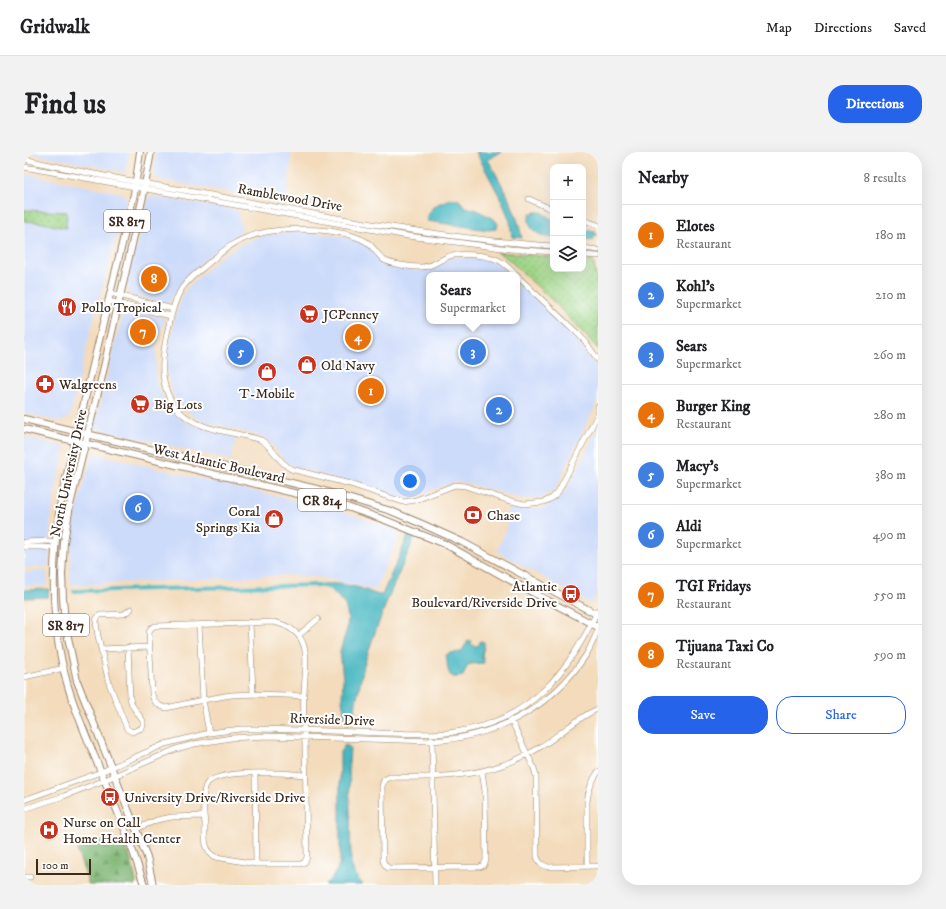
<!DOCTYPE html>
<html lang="en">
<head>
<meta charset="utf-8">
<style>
	body { margin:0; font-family:"IM FELL DW Pica",serif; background:#f2f2f2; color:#202124 }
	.controls { position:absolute; right:12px; top:12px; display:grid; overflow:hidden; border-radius:8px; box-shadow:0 4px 16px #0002 }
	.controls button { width:36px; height:36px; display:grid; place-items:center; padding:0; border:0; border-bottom:1px solid #e0e0e0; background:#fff; color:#202124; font:20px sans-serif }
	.scale { position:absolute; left:12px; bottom:10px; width:55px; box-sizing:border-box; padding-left:4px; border:2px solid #3b2a1e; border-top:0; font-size:11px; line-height:14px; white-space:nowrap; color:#3b2a1e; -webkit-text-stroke:3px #fff; paint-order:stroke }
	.you { position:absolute; left:386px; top:329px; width:14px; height:14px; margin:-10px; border:3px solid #fff; border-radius:50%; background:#1a73e8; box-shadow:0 0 0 6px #1a73e833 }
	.badge { display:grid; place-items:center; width:26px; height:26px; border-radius:50%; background:#2563eb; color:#fff; font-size:13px; font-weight:700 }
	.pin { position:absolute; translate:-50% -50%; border:2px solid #fff; box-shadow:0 1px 4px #0006 }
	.popup { position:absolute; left:402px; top:120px; width:94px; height:52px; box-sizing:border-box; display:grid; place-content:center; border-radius:8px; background:#fff; filter:drop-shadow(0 1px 3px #0005); font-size:13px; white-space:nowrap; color:#757577 }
	.popup b { font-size:15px; color:#202124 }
	.popup::after { content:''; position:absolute; left:50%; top:100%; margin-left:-8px; border:8px solid transparent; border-top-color:#fff }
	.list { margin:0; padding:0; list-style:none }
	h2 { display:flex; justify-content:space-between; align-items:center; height:52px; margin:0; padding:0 16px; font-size:17px }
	h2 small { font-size:13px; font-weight:400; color:#757577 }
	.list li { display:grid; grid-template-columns:26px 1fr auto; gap:12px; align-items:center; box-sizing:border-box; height:60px; padding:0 16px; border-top:1px solid #e0e0e0 }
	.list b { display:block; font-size:15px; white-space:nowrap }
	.list p { margin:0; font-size:13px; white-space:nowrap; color:#757577 }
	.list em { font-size:13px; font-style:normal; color:#757577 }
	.actions { display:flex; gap:8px; padding:12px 16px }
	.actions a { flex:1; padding:9px 0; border:1px solid #2563eb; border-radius:16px; text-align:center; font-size:14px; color:#2563eb }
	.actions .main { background:#2563eb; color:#fff }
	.icon { flex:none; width:22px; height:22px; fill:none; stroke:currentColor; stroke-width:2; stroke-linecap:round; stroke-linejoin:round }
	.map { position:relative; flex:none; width:574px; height:733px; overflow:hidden; border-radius:16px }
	header { display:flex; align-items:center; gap:24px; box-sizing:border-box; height:56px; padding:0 20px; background:#fff; border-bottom:1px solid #e0e0e0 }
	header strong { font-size:19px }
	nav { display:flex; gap:22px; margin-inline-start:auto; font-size:14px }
	.intro { display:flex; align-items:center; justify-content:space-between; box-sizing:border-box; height:96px; padding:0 24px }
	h1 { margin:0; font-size:28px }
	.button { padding:10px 18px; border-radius:16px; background:#2563eb; color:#fff; font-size:14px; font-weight:700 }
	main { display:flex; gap:24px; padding:0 24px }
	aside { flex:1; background:#fff; border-radius:16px; box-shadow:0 4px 16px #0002 }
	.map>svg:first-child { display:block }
	.built { fill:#cddbfa }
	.grass { fill:url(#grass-dots); stroke:#6c7f52 }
	.forest { fill:url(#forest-firs); stroke:#5c7048 }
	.water { fill:#48b7c1; stroke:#427070 }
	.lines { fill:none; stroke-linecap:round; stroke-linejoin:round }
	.canal { stroke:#48b7c1; stroke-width:4 }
	.minor-casing { stroke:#97826c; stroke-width:6 }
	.major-casing { stroke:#97826c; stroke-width:8 }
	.minor { stroke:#fff; stroke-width:5 }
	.major { stroke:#fff; stroke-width:6 }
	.labels { text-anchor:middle; stroke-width:4; stroke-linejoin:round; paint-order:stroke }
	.shield { fill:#fff; stroke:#766a62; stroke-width:1 }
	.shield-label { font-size:13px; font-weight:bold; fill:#3b2a1e }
	.street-label { font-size:14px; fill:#3b2a1e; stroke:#fff }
	.poi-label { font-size:14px; fill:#3b2a1e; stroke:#fff; text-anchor:start }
</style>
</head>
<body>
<header>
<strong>Gridwalk</strong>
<nav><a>Map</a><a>Directions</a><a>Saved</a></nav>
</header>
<div class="intro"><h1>Find us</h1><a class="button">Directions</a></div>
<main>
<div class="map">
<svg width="574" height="733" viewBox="0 0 574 733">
	<defs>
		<pattern id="grass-dots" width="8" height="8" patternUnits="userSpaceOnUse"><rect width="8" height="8" fill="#9ed486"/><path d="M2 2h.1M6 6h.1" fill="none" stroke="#89b673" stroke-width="1.8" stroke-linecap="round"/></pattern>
		<pattern id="forest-firs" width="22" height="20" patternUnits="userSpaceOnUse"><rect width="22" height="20" fill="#7eb673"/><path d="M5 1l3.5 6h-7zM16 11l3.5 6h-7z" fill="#68945e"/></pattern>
	</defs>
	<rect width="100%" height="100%" fill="#fff"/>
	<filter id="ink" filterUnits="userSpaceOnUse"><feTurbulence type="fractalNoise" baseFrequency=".025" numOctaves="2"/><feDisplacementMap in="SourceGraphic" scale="8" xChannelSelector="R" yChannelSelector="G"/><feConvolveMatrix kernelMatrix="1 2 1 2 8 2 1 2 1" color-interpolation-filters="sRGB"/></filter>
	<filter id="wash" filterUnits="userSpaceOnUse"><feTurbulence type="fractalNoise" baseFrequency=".012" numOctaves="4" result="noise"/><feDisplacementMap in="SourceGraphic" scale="16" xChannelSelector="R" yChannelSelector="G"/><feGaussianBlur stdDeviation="0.9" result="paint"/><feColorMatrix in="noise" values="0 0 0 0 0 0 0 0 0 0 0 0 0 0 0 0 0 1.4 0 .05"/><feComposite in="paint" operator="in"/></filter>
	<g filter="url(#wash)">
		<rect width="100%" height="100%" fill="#f3dbbb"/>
		<path class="built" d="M 0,0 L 105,0 L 102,20 Z
			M 132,0 L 268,0 L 262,50 L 137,28 L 131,24 L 130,20 Z
			M 0,22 L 98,41 L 103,46 L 74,149 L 46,264 L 37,270 L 0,261 Z
			M 125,44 L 213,58 L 218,79 L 180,108 L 157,131 L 146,149 L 143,152 L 106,143 L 103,131 Z
			M 275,79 L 310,83 L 334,88 L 343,93 L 363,113 L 393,119 L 404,117 L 429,105 L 451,106 L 469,109 L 479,114 L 488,123 L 405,123 L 405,169 L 493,169 L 493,128 L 553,188 L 574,218 L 574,248 L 531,337 L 519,345 L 506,347 L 495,346 L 443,331 L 430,330 L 396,343 L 381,347 L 271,315 L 263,311 L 242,286 L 225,281 L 175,268 L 157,255 L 149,243 L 145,230 L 143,216 L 143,206 L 151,165 L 159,142 L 163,136 L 197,104 L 208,97 L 223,89 L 242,83 Z
			M 100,156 L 141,166 L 132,195 L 132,231 L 140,246 L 159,269 L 190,280 L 212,285 L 207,308 L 70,276 Z
			M 574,275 L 574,439 L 567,452 L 473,399 L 483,375 L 484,359 L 489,355 L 506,357 L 519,356 L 534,348 L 545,334 Z
			M 0,285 L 41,295 L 32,336 L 26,373 L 25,414 L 0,415 Z
			M 68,301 L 180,328 L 300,355 L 323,361 L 376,380 L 351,438 L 302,426 L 271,423 L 48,433 L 46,425 L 48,382 L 52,361 Z
			M 23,419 L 23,433 L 0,434 L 0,420 Z"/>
		<path class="grass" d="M 0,58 L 43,60 L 42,76 L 14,70 L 0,69 Z
			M 473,100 L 529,105 L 529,117 L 559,117 L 559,107 L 569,108 L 574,138 L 574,197 L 531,151 L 484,107 Z"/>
		<path class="forest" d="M 83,688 L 99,691 C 107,702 109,717 112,730 L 111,733 L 65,733 L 53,698 Z"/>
		<path class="water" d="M 452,0 L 477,0 L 464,8 C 479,34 492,56 498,86 L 488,85 L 486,69 L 478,49 Z
			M 429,46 L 435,48 L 441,55 L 453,58 L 471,68 L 474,72 L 472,77 L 465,78 L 403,69 C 401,55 418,50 429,46 Z
			M 511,60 L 517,60 L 529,68 L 529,86 C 516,84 501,78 506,62 Z
			M 559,76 L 571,80 L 572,84 L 568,88 L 559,87 Z
			M 385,382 L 390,384 L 389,389 L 367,439 L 350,483 L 340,513 L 332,550 L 330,568 L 324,574 L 321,565 L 318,548 L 319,527 L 316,499 L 323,477 L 324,465 L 321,453 L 314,445 L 300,432 C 312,431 324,433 336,436 C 343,438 350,443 358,443 Z
			M 25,437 L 24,445 L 0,446 L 0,438 Z
			M 444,489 L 447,489 L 447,493 L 453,494 L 456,491 L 456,489 L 460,490 L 460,495 L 458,503 L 460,511 L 446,512 L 443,514 L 439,524 L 434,525 L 428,525 C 422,519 424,511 422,503 L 427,501 L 437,500 Z
			M 321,593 L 326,595 L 325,611 L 327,711 L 330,721 L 339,733 L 300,733 C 309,727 313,719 316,709 L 316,600 Z"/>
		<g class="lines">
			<path class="canal" d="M 50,439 L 294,433 L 307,436"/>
		</g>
	</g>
	<g filter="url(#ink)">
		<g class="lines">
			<g class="minor-casing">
				<path id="minor" d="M 0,7 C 73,25 147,35 220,49 C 322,68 425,87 529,94
					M 0,15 L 384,84 L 486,97 L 529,100
					M 505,47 L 529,58
					M 559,68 L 574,73
					M 559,96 L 574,98
					M 559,103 L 574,104
					M 492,123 C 486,117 481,111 474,108 C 463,103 433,100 423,105 C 414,109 406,116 395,115 C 387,115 366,112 360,108 C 352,102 349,93 341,89 C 317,76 268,75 242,80 C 213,86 202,96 180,115 C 172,121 164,128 158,136 C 151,147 148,160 145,173 C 138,202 132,235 155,259 C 176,280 210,279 237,288 C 249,295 254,310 267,317 L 326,332 L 379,350 L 392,348 L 431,333 L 441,334 L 483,348 L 500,352 L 520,350 L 528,346 L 534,340 L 574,262
					M 493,124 L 552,180 L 561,189 L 574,208
					M 86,141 L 149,157
					M 84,149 L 147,164
					M 574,262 L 574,254
					M 0,390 L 27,389 L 31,392
					M 0,395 L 18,395 L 31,396
					M 226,470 L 229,542
					M 175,473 L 179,548 L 185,581
					M 275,483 L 294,467
					M 104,495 L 106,546 L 108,553 L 119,569 L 119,573 L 118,576 L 108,580 L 103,577 L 85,531 L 74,484 L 72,470 L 73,466 L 76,463 L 100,462 L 107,457
					M 77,497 L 125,495
					M 0,525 L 40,516
					M 280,544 C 256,543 232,541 208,543 C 186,546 164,551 142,556 C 134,554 129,550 128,542 L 125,480 L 127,476 L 131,474 L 250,470 C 291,480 281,509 280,542 C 279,556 280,571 280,585 L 281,591 L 283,705 L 281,710 L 277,712 L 232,712 L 192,705 C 179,698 181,686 181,672 C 180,663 178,641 182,633 C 191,616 263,621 281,623
					M 487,568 L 510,616 L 512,624 L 513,705 C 515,711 518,713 524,715 L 574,714
					M 408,587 L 411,733
					M 458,620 L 461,639 L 462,708 L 460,713 L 456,715 L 364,716 L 361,713 L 359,709 L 358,634 L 360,628 L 366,625 C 422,626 469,625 518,594 C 538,582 553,565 574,557
					M 231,621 L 232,712
					M 0,648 L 77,620 L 141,592 L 185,581 L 217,577 L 234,577 C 275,578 315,579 356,581 C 383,581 410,584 437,579 C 508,567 545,519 574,458
					M 0,657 L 40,644 L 81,628 L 152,597 L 170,592 L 207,586 L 243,584 L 408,589 C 471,585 527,557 562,503 C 567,495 570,486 574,478
					M 112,677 L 133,668 L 148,665 L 180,664
					M 563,714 L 563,650 C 564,639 567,630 574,620
					M 0,725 L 6,725"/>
			</g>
			<g class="major-casing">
				<path id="major" d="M 116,0 L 110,42 L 38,343 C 26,410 26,482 48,547 C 70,609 101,669 120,733
					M 127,0 L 119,44 L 77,228 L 46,353 L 40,390 L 38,423 L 39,446 L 41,471 L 53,529 L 123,705 L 129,733
					M 0,267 L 297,338 L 367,359 L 398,372 L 438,390 L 574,463
					M 0,277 L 295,347 L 323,355 L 361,368 L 421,392 L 504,438 L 574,475"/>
			</g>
			<use href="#minor" class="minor"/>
			<use href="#major" class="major"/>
		</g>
	</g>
	<defs>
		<g id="restaurant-disc" transform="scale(1)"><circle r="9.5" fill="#c8321e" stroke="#fff"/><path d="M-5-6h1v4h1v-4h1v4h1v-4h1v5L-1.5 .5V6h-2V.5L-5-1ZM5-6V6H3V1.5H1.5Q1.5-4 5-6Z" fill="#fff"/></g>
		<g id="supermarket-disc" transform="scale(1)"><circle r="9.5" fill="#c8321e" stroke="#fff"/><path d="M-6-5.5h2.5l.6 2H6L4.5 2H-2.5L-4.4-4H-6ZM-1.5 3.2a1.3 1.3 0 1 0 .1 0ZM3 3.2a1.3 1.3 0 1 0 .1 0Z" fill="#fff"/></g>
		<g id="shop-disc" transform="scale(1)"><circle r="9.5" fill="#c8321e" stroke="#fff"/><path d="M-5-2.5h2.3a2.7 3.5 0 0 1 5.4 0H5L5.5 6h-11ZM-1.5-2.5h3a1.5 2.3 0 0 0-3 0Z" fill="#fff"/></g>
		<g id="pharmacy-disc" transform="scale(1)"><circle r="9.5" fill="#c8321e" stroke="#fff"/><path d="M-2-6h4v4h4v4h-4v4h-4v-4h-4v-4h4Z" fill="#fff"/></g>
		<g id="bank-disc" transform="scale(1)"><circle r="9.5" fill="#c8321e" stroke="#fff"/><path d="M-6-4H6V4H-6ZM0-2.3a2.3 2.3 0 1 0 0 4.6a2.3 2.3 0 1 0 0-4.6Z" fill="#fff"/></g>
		<g id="bus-disc" transform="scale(1)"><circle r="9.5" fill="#c8321e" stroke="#fff"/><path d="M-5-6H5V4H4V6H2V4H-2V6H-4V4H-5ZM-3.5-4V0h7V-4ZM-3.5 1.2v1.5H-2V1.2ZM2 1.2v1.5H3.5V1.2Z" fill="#fff"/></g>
		<g id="hospital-disc" transform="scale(1)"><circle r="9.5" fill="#c8321e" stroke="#fff"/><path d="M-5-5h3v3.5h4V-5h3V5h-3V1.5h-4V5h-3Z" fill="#fff"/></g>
	</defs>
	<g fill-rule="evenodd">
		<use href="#restaurant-disc" x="43" y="155"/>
		<use href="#supermarket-disc" x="285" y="162"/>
		<use href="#shop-disc" x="283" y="213"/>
		<use href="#shop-disc" x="243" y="220"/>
		<use href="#pharmacy-disc" x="21" y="232"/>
		<use href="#supermarket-disc" x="116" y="252"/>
		<use href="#bank-disc" x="449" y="363"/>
		<use href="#shop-disc" x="250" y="367"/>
		<use href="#bus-disc" x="547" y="442"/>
		<use href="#bus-disc" x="86" y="645"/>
		<use href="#hospital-disc" x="25" y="678"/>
	</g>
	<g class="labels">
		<g class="shield">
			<rect x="80" y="58" width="46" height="22" rx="3"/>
			<rect x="274" y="337" width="48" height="22" rx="3"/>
			<rect x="19" y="462" width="46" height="22" rx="3"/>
		</g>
		<g class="shield-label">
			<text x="103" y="74">SR 817</text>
			<text x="298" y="353">CR 814</text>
			<text x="42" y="478">SR 817</text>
		</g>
		<g class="street-label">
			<text transform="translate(266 45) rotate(10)" y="5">Ramblewood Drive</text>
			<text transform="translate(195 311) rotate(13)" y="5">West Atlantic Boulevard</text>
			<text transform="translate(44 321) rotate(-78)" y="5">North University Drive</text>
			<text transform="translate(308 567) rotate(2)" y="5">Riverside Drive</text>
		</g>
		<g class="poi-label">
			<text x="57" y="160">Pollo Tropical</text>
			<text x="299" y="167">JCPenney</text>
			<text x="297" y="218">Old Navy</text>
			<text x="35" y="237">Walgreens</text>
			<text x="243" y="246" text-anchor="middle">T-Mobile</text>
			<text x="130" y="257">Big Lots</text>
			<text x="236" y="364" text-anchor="end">Coral<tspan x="236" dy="16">Springs Kia</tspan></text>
			<text x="463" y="368">Chase</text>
			<text x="533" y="439" text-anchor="end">Atlantic<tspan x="533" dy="16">Boulevard/Riverside Drive</tspan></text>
			<text x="100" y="650">University Drive/Riverside Drive</text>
			<text x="39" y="675">Nurse on Call<tspan x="39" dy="16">Home Health Center</tspan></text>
		</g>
	</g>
</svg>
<div class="controls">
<button>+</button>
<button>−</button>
<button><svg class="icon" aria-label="layers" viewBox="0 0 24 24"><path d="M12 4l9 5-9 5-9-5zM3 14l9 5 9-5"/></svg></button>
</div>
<div class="scale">100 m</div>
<div class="you"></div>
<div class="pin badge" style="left:347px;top:239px;background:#e8710a">1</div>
<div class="pin badge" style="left:475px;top:258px;background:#3f7fe0">2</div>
<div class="pin badge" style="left:449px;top:200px;background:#3f7fe0">3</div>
<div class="popup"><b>Sears</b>Supermarket</div>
<div class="pin badge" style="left:334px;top:185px;background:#e8710a">4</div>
<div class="pin badge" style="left:217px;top:200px;background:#3f7fe0">5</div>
<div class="pin badge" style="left:114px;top:356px;background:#3f7fe0">6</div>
<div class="pin badge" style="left:119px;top:180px;background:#e8710a">7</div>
<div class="pin badge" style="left:130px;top:127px;background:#e8710a">8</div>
</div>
<aside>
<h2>Nearby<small>8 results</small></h2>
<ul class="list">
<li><span class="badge" style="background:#e8710a">1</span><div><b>Elotes</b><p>Restaurant</p></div><em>180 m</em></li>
<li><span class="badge" style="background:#3f7fe0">2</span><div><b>Kohl's</b><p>Supermarket</p></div><em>210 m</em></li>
<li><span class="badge" style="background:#3f7fe0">3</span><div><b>Sears</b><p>Supermarket</p></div><em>260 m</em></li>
<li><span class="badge" style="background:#e8710a">4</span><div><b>Burger King</b><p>Restaurant</p></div><em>280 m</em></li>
<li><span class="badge" style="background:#3f7fe0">5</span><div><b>Macy's</b><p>Supermarket</p></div><em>380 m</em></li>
<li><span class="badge" style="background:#3f7fe0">6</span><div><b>Aldi</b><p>Supermarket</p></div><em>490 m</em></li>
<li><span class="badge" style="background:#e8710a">7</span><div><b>TGI Fridays</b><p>Restaurant</p></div><em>550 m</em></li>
<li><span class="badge" style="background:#e8710a">8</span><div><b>Tijuana Taxi Co</b><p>Restaurant</p></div><em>590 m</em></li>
</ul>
<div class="actions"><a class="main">Save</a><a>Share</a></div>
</aside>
</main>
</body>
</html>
